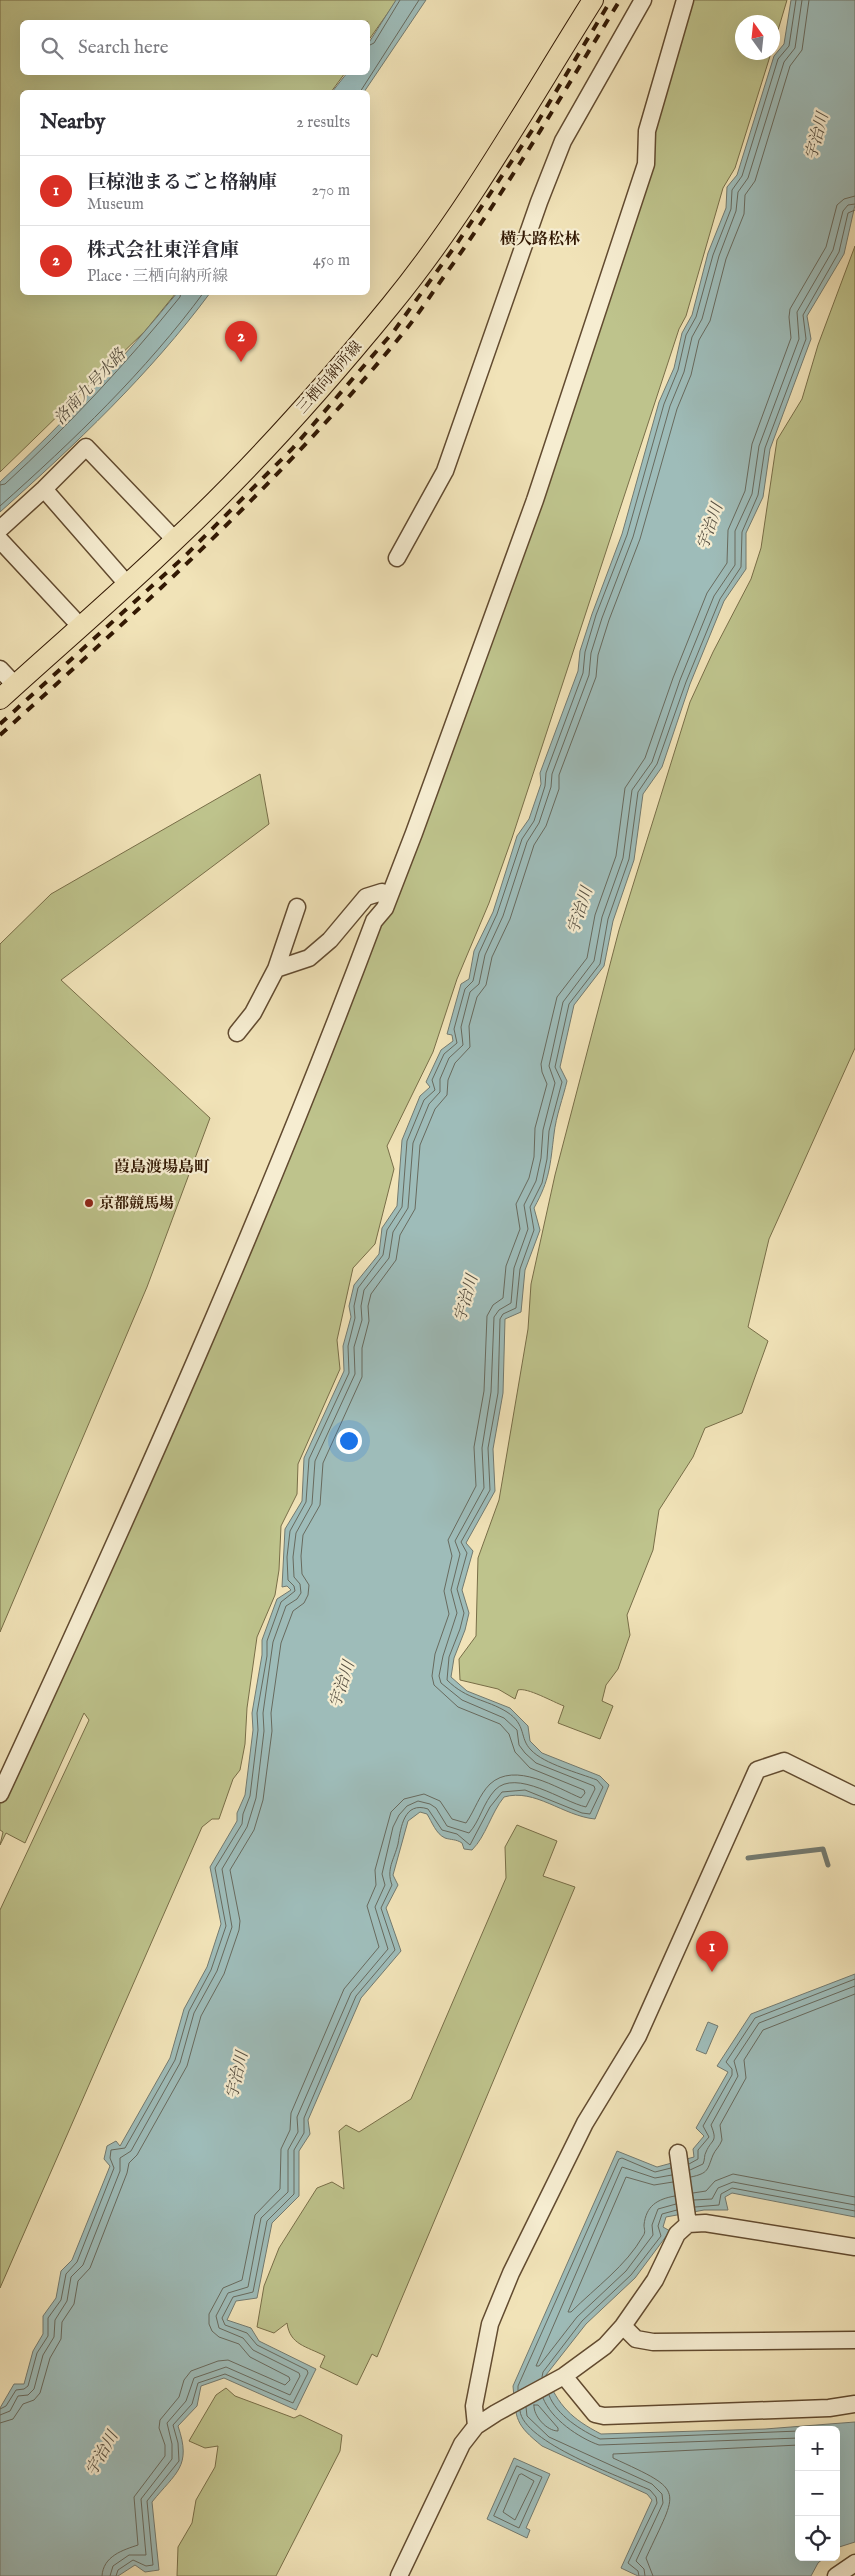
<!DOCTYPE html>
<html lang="en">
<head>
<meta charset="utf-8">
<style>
	body { margin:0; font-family:"IM FELL English","Noto Serif JP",serif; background:#f2f2f3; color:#2b2b33 }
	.controls { position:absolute; right:15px; bottom:15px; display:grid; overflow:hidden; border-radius:8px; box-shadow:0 5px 20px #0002 }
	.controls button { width:45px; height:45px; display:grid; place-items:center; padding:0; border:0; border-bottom:1px solid #e1e1e2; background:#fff; color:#2b2b33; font:25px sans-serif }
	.compass { position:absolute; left:735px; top:15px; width:45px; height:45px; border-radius:50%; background:#fff; box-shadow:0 5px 20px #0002; rotate:345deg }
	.you { position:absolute; left:348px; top:1440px; width:18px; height:18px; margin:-12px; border:4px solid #fff; border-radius:50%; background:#1a73e8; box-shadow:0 0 0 8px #1a73e833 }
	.badge { display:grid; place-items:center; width:32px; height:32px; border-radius:50%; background:#d93025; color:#fff; font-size:16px; font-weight:700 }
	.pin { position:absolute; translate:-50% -41px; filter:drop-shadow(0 1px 2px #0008) }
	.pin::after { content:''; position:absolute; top:26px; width:18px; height:15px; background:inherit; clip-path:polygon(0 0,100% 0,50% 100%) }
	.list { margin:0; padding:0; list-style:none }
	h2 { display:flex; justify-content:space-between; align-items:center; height:65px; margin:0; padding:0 20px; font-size:21px }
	h2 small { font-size:16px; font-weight:400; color:#7c7c81 }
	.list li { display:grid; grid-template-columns:32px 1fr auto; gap:15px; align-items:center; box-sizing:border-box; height:70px; padding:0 20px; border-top:1px solid #e1e1e2 }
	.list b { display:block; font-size:19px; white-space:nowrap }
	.list p { margin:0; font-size:16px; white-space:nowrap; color:#7c7c81 }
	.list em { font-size:16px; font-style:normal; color:#7c7c81 }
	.icon { flex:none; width:28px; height:28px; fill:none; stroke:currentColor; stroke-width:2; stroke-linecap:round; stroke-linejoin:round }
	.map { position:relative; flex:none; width:855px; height:2576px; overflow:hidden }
	.search { position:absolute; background:#fff; box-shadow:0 5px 20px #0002; left:20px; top:20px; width:350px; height:55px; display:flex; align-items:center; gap:12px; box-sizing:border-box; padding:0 18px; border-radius:8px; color:#7c7c81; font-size:19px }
	.panel { position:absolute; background:#fff; box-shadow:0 5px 20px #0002; left:20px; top:90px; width:350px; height:205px; border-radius:8px }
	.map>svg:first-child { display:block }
	.green { fill:#bec38c; stroke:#786e48 }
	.water { fill:#9ebcb9; stroke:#737a70 }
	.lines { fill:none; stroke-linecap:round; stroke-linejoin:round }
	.shore { stroke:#686a5e; stroke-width:1 }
	.stream { stroke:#737a70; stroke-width:5 }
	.minor-casing { stroke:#624b30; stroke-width:19 }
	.major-casing { stroke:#321803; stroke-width:22 }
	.minor { stroke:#f6edd1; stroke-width:16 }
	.major { stroke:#f1e3b8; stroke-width:20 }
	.rail { stroke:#321803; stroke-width:4; stroke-dasharray:9 9; stroke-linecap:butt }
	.poi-dot { fill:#8f2418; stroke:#f6edd1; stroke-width:2 }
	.labels { text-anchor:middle; stroke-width:4.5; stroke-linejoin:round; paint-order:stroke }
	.street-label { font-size:15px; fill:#321803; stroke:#f6edd1 }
	.poi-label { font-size:15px; font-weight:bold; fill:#321803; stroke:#f6edd1; text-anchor:start }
	.water-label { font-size:16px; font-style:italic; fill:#585143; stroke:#f6edd1 }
	.neighbourhood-label { font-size:16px; font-weight:bold; fill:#321803; stroke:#f6edd1 }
</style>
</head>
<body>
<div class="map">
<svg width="855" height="2576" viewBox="0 0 855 2576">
	<rect width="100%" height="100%" fill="#f1e3b8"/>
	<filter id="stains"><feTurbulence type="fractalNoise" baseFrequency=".004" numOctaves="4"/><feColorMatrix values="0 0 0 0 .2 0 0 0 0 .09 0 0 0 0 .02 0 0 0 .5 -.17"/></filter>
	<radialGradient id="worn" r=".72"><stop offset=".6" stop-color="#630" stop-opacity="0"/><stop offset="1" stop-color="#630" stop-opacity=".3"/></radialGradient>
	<path class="green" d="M 0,0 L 397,0 L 368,41 L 368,22 L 22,22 L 22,72 L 345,73 L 331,92 L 22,92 L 22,292 L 176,293 L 145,331 L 0,472 Z
		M 685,0 L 787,0 L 773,47 L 772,22 L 742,22 L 742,52 L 771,53 L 735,168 L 723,188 L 686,316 L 679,329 L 512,838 L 489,903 L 457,979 L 433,1052 L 387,1146 L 394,1169 L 375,1244 L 353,1268 L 337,1340 L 340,1369 L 298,1464 L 297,1494 L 281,1526 L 279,1570 L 275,1595 L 257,1637 L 247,1708 L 245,1744 L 240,1770 L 233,1779 L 219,1819 L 212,1819 L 202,1827 L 0,2288 L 0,1910 L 89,1720 L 84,1713 L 25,1843 L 6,1833 L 0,1845 L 3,1832 L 0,1830 L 0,1794 L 353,978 L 611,273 Z
		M 855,246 L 855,1048 L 769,1239 L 748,1327 L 768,1341 L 742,1413 L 705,1428 L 693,1457 L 659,1510 L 653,1550 L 627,1615 L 630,1635 L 618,1669 L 606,1685 L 602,1701 L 613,1706 L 600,1739 L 558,1723 L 564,1706 C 553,1702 527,1687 518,1690 L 515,1699 L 498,1689 L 460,1680 L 459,1659 L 476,1636 L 478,1558 L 499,1500 L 528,1329 L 531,1284 L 555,1175 L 619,930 L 690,702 L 713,652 L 751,579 L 761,548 L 777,440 L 802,399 L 818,345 Z
		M 260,774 L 269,824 L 61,980 L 210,1118 L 147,1287 L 0,1632 L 0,944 L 51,894 Z
		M 517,1825 L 557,1841 L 543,1876 L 575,1887 L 377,2357 L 372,2354 L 357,2385 L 320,2367 L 325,2356 C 306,2346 290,2345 287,2323 L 274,2333 L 257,2327 L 264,2286 L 279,2248 L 317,2188 L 332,2182 L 344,2189 L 339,2131 L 346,2125 L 359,2132 L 411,2099 L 506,1878 L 505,1847 Z
		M 226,2388 L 235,2396 L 294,2418 L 300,2415 L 342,2435 L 340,2451 L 276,2576 L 177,2576 L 178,2547 L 192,2523 L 196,2500 L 215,2467 L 218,2446 L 205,2448 L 189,2441 L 216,2395 Z"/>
	<path class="water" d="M 396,0 L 426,0 L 364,92 L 332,92 L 347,73 L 368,72 L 368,44 Z
		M 791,0 L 855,0 L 855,205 L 844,254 L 807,316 L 811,339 L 770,449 L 763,497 L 746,533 L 746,569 L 724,601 L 690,684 L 662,767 L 643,794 L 634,860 L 613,921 L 604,966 L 574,1005 L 560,1067 L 567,1081 C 563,1098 556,1116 554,1134 C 550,1166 550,1179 534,1208 L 540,1230 L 525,1270 L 521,1312 L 505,1319 L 503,1393 L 493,1449 L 495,1491 L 466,1543 L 473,1551 L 462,1590 L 469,1613 L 465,1630 L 454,1658 L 451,1677 L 467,1691 L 510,1708 L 528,1726 L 530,1741 L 542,1753 L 600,1776 L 609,1785 L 595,1819 C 563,1816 535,1788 504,1797 C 491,1813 486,1836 472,1850 L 464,1849 L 462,1843 C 456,1839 451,1840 445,1838 C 436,1834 432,1822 427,1814 L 420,1812 L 408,1821 L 393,1875 L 398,1885 L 386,1908 L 401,1951 L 361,1998 L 308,2120 L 310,2134 L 299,2151 L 299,2196 L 272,2223 L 257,2298 L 236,2301 L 227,2320 L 251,2328 L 259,2341 L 316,2369 L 296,2410 L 224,2378 L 201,2386 L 197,2406 L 178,2426 C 192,2467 176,2472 152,2502 L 159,2570 L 145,2572 L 135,2565 L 118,2576 L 0,2576 L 0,2408 L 14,2384 L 24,2384 L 33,2351 L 43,2334 L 43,2316 L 56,2298 L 61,2271 L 72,2260 L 110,2166 L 104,2159 L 107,2146 L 116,2141 L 120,2146 L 170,2058 L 184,2009 L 207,1967 L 221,1924 L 210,1867 L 237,1821 L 237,1813 L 245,1795 L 253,1730 L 252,1713 L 262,1655 L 262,1640 L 277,1599 L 291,1590 L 287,1586 L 282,1587 L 285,1529 L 302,1501 L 304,1458 L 344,1371 L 343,1346 L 351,1317 L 349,1306 L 354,1285 L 379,1254 L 382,1228 L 397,1206 L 402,1140 L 420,1096 L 430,1087 L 426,1082 L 441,1050 L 453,1041 L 452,1035 L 447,1034 L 461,984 L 469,979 L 474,951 L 493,912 L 517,836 L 529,819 L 541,784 L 540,773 L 578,671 L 580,651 L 592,614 L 622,534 L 659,402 L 674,368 L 682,333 L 692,315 L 708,253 L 726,208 L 727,187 L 737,175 L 774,56 L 784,44 Z
		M 177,293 L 210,293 C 150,374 75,445 0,512 L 0,482 C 64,423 122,360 177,293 Z
		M 855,1974 L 855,2217 L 732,2193 L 725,2197 L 728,2210 L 704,2210 L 666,2217 L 663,2227 L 670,2231 L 635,2278 L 586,2324 L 546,2375 C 558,2406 572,2419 601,2434 L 765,2429 L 855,2422 L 855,2542 L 836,2548 L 836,2430 L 799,2430 L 799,2557 L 825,2557 L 818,2563 L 811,2576 L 638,2576 L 621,2568 L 652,2500 L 647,2494 L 542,2446 C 515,2424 516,2420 513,2386 L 617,2151 L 657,2167 L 694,2157 L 693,2149 L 704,2136 L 696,2128 L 728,2072 L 717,2066 L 751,2014 Z
		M 708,2022 L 718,2026 L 706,2054 L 696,2050 Z
		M 514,2458 L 550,2474 L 526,2528 L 530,2530 L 527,2538 L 487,2519 Z"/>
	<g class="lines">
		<path class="shore" d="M 368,46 L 374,43 L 400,0
			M 360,92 L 419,0
			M 0,485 L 5,484 C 68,426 126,364 180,297 L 181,292
			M 0,506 C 73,441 146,371 204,292
			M 689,2164 L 698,2159 L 698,2150 L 709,2137 L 703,2126 L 732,2075 L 732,2069 L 726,2062 L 755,2018 L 855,1979
			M 690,2170 L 703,2164 C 705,2160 704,2155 706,2152 C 712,2138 718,2143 711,2125 L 738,2076 L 734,2061 L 759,2023 L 855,1986
			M 672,2175 L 655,2178 L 622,2167 L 536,2366 L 539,2366 L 577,2317 L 626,2271 L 653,2235 L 652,2225 L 658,2209 L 676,2204
			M 691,2177 C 709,2173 707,2170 713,2155 C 715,2150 720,2146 722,2140 L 720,2125 L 746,2078 L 744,2060 L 763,2030 L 855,1994
			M 673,2182 L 654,2185 L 626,2177 L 568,2312 L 571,2312 C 596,2287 626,2266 643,2236 C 646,2232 644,2229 644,2225 C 646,2206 657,2199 675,2196
			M 693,2193 L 706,2191 L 715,2181 L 733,2174 L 855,2197
			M 694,2200 L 712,2199 L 718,2188 L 733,2182 L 855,2205
			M 695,2207 L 719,2205 L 721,2194 L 732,2188 L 855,2211
			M 542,2377 L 543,2372 L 582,2321 L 631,2275 L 661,2236 L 658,2226 L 662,2214 L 677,2210
			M 518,2390 L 518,2386 L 619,2159 L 622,2158 L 655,2172 L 671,2168
			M 549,2395 C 556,2415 582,2431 600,2439 L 799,2431
			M 543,2398 C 551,2419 579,2438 599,2445 L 799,2438
			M 534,2405 L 538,2405 L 558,2428 L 558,2431 C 547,2431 533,2416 534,2405 Z
			M 526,2407 L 527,2416 L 549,2437 L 652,2484 L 662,2494 L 663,2503 L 636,2561 L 644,2569 L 645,2576
			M 0,2409 L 6,2406 L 16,2390 L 24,2389 L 28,2386 L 37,2353 L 48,2336 L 48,2318 L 61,2300 L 66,2274 L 77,2262 L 114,2168 L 110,2158 L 111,2150 L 125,2148 L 175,2060 L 189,2011 L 211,1970 L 226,1926 L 215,1868 L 242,1824 L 243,1814 L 250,1796 L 258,1730 L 257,1713 L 267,1656 L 267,1641 L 281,1602 L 295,1591 L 294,1586 L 288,1580 L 287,1557 L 290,1531 L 306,1502 L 309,1459 L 349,1373 L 348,1346 L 355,1318 L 354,1306 L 358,1288 L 383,1255 L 387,1230 L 402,1207 L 407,1141 L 424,1100 L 435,1090 L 432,1080 L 444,1054 L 457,1043 L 454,1029 L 465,989 L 473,981 L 479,953 L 497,914 L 522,839 L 534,821 L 545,786 L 546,773 L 583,673 L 585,652 L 596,615 L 627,535 L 664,404 L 678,370 L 686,335 L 696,317 L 713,255 L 731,209 L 732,190 L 742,176 L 778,59 L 789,46 L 796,0
			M 520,2411 C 523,2442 621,2477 650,2490 L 656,2497 L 657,2503 L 628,2563 L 638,2571 L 639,2576
			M 0,2415 L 10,2411 L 18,2396 L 28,2395 L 34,2389 L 43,2355 L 54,2337 L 55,2320 L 67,2301 L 71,2277 L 83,2265 L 120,2171 L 120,2158 L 131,2151 L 180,2063 L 194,2013 L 217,1971 L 232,1927 L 222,1869 L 247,1827 L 256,1798 L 264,1731 L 263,1713 L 273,1642 L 286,1606 L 297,1599 L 301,1593 L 300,1584 L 294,1577 L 293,1557 L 296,1533 L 312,1504 L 315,1461 L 355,1374 L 354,1347 L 362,1320 L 361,1306 L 364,1290 L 389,1258 L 393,1232 L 408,1208 L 413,1143 L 429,1104 L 440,1092 L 440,1079 L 449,1058 L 463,1045 L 461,1027 L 470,992 L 479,984 L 485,955 L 503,916 L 527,842 L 539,823 L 551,787 L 552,774 L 589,675 L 591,653 L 602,618 L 633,537 L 670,406 L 684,372 L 692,337 L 702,319 L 719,256 L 736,211 L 738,192 L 748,178 L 784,62 L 795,48 L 802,0
			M 0,2423 L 13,2419 L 23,2404 L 34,2400 L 40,2393 L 50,2358 L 61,2339 L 62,2322 L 74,2304 L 78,2281 L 90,2268 L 127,2173 L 129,2163 L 137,2155 L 187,2066 L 201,2016 L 224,1974 L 239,1930 L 240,1921 L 230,1870 L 254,1830 L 263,1800 L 272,1731 L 271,1713 L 281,1643 L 293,1611 L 304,1603 L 308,1595 L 309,1585 L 302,1574 L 301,1556 L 303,1535 L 320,1505 L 323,1463 L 362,1377 L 362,1348 L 369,1321 L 368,1306 L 371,1294 L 396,1260 L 400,1235 L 415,1209 L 420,1145 L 435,1109 L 447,1095 L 448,1080 L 455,1063 L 470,1047 L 469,1026 L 477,997 L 486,985 L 492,957 L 510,919 L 534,845 L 546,826 L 559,789 L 559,775 L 596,677 L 598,655 L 609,620 L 640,539 L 677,409 L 691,375 L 699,340 L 710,321 L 726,259 L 744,214 L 745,195 L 755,181 L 790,66 L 802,50 L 809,0
			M 517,2466 L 542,2477 L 519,2528 L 494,2516 Z
			M 522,2474 L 534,2481 L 515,2520 L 503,2512 L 519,2475 Z
			M 102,2576 C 103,2556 123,2550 138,2545 L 134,2497 L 165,2456 L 165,2445 L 159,2428 L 160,2420 L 179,2397 L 184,2380 L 191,2371 L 218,2361 L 228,2360 L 285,2385 L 290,2380 L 289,2377 L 250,2357 L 239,2344 L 219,2337 L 212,2331 L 209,2324 L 209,2314 L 223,2288 L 242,2280 L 255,2215 L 280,2189 L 281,2149 L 290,2130 L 291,2113 L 344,1989 L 379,1947 L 367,1906 L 376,1885 L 375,1870 L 391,1812 L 404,1799 L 424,1794 L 440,1801 L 452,1819 L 466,1823 C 475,1810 479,1795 490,1784 C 515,1761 557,1788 581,1798 L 585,1793 L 584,1790 L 530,1768 L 515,1752 L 509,1734 L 500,1724 L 458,1707 L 434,1685 L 432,1676 L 435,1654 L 449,1614 L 444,1591 L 452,1556 L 448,1540 L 476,1486 L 474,1447 L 484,1391 L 487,1316 L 493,1305 L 503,1298 L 506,1266 L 520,1229 L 516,1204 L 529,1178 L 534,1157 L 535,1128 L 547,1084 L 542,1072 L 541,1064 L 557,997 L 587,958 L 595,915 L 616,856 L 625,788 L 645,758 L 673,678 L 707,593 L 727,563 L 728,530 L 745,491 L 752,444 L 791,338 L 789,317 L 790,309 L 826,247 L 837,205 L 844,199 L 855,196
			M 110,2576 L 113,2566 L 129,2555 L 146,2555 L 141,2499 L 172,2459 L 172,2444 L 167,2423 L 186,2401 L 194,2378 L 226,2367 L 290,2395 L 300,2376 L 299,2373 L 253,2350 L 243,2338 L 219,2328 L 216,2316 L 228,2293 L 248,2287 L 261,2218 L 288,2192 L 288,2150 L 298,2132 L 297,2117 L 351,1993 L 388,1949 L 375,1907 L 385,1885 L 382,1874 L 393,1827 L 399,1815 L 407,1806 L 418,1801 L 430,1804 L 436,1808 L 447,1826 L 469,1833 C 480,1821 483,1803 495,1790 C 516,1768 563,1802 586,1807 L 595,1789 L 594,1786 L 536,1763 L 525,1753 L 519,1745 L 517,1730 L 504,1718 L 462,1700 L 441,1683 L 439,1676 L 443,1656 L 457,1613 L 451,1590 L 460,1554 L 455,1541 L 484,1488 L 482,1448 L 491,1392 L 494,1317 L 499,1310 L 511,1303 L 514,1268 L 528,1229 L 524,1205 L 536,1181 L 541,1158 L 543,1130 L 555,1083 L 549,1066 L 563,1002 L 594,961 L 602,917 L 623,858 L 632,790 L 652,762 L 680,680 L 714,596 L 735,565 L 735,531 L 752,494 L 759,446 L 799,339 L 797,312 L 833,250 L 843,211 L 848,205 L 855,204
			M 116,2576 L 118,2570 L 133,2560 L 146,2566 L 153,2565 L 147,2501 L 179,2461 L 178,2443 L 173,2425 L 192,2404 L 198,2383 L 225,2374 L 293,2403 L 308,2373 L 307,2370 L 257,2345 L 247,2333 L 225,2325 L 222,2318 L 233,2297 L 253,2292 L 267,2221 L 294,2194 L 294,2150 L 304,2133 L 304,2118 L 356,1996 L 395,1950 L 381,1908 L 392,1885 C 386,1869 394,1860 398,1844 C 401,1827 404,1801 428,1809 L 442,1830 L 457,1834 L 470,1845 L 490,1807 L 502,1792 L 525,1790 L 582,1813 L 590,1814 L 603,1787 L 597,1780 C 579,1773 544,1764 531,1750 C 519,1738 527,1725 507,1712 C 486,1699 467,1700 447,1680 L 449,1657 L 460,1629 L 464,1613 L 457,1589 L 467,1553 L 461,1542 L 490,1490 L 488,1448 L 498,1393 L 500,1319 L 503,1314 L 516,1308 L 520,1269 L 534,1230 L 530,1207 L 542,1183 L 547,1159 L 549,1131 L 562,1082 L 555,1067 L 569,1004 L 600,964 L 608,919 L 629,859 L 638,792 L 657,764 L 686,682 L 720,599 L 741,567 L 742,532 L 758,495 L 765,448 L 806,339 L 803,315 L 839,252 L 848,213 L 855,210
			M 653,2576 L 646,2558 C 678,2488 687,2492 613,2458 L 613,2454 L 799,2445"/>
		<path class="stream" d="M 748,1858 L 823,1849 L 828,1865"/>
		<g class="minor-casing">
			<path id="minor" d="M 44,489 L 127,584
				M 0,529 L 44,489 L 86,447 L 175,540
				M 0,540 L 80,626
				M 397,558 L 445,471 L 539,202 L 563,141 L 643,0
				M 0,669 L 15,685
				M 276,969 L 297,907
				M 237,1033 L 253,1013 L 276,969 L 309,958 L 330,940 L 366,897 L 382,892
				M 0,1794 C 133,1507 263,1217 374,921 L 385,908 L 414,833 L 535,500 L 646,164 L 647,131 L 685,0
				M 678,2153 L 688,2224
				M 623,2326 L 636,2339 L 653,2342 L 855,2340
				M 564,2376 L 595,2414 L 604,2416 L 829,2408 L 855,2404
				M 476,2426 L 474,2406 L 490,2324 L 511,2273 L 585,2123 L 638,2036 L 757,1770 L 784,1761 L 855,1796
				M 399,2576 L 462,2444 L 476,2426 L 496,2413 L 564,2376 L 605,2346 L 623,2326 L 655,2280 L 677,2234 L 688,2224 L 705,2223 L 855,2247
				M 836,2576 L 855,2563"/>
		</g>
		<g class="major-casing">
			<path id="major" d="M 0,699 C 58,646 118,595 175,540 C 252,468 324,387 391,305 C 468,211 528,103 593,0"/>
		</g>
		<use href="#minor" class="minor"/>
		<use href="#major" class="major"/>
		<path class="rail" d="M 0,724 L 185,556 L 292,449 L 394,331 L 458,242 L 537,123 L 611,0
			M 0,735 C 141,608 279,484 399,338 C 416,318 430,296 445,275 C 509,186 563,93 620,0"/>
	</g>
	<circle class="poi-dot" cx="89" cy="1203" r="5"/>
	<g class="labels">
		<g class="street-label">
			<text transform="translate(329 377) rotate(-49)" y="5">三栖向納所線</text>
		</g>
		<g class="poi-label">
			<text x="99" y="1208">京都競馬場</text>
		</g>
		<g class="water-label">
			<text transform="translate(816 136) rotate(-75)" y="6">宇治川</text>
			<text transform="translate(89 386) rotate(-47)" y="6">洛南九号水路</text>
			<text transform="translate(709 526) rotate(-71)" y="6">宇治川</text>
			<text transform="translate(579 910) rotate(-72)" y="6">宇治川</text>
			<text transform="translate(465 1298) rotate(-74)" y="6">宇治川</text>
			<text transform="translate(341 1684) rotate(-72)" y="6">宇治川</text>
			<text transform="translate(236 2075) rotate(-77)" y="6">宇治川</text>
			<text transform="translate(101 2453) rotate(-61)" y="6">宇治川</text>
		</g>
		<g class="neighbourhood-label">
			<text x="540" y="244">横大路松林</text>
			<text x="162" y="1172">葭島渡場島町</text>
		</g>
	</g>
	<rect width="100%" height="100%" filter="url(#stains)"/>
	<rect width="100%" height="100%" fill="url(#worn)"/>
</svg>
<div class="controls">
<button>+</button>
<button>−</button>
<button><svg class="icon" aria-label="locate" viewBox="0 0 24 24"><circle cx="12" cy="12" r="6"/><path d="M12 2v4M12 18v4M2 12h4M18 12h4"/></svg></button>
</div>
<svg class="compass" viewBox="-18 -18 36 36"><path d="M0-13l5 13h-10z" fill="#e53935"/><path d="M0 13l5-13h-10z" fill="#7c7c81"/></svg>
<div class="you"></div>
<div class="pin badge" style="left:712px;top:1972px">1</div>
<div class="pin badge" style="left:241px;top:362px">2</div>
<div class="search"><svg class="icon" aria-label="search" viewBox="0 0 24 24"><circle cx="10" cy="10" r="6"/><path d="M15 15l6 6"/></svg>Search here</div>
<section class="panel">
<h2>Nearby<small>2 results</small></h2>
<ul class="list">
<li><span class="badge">1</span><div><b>巨椋池まるごと格納庫</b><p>Museum</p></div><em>270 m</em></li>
<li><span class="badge">2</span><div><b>株式会社東洋倉庫</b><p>Place · 三栖向納所線</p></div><em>450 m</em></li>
</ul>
</section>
</div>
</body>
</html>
